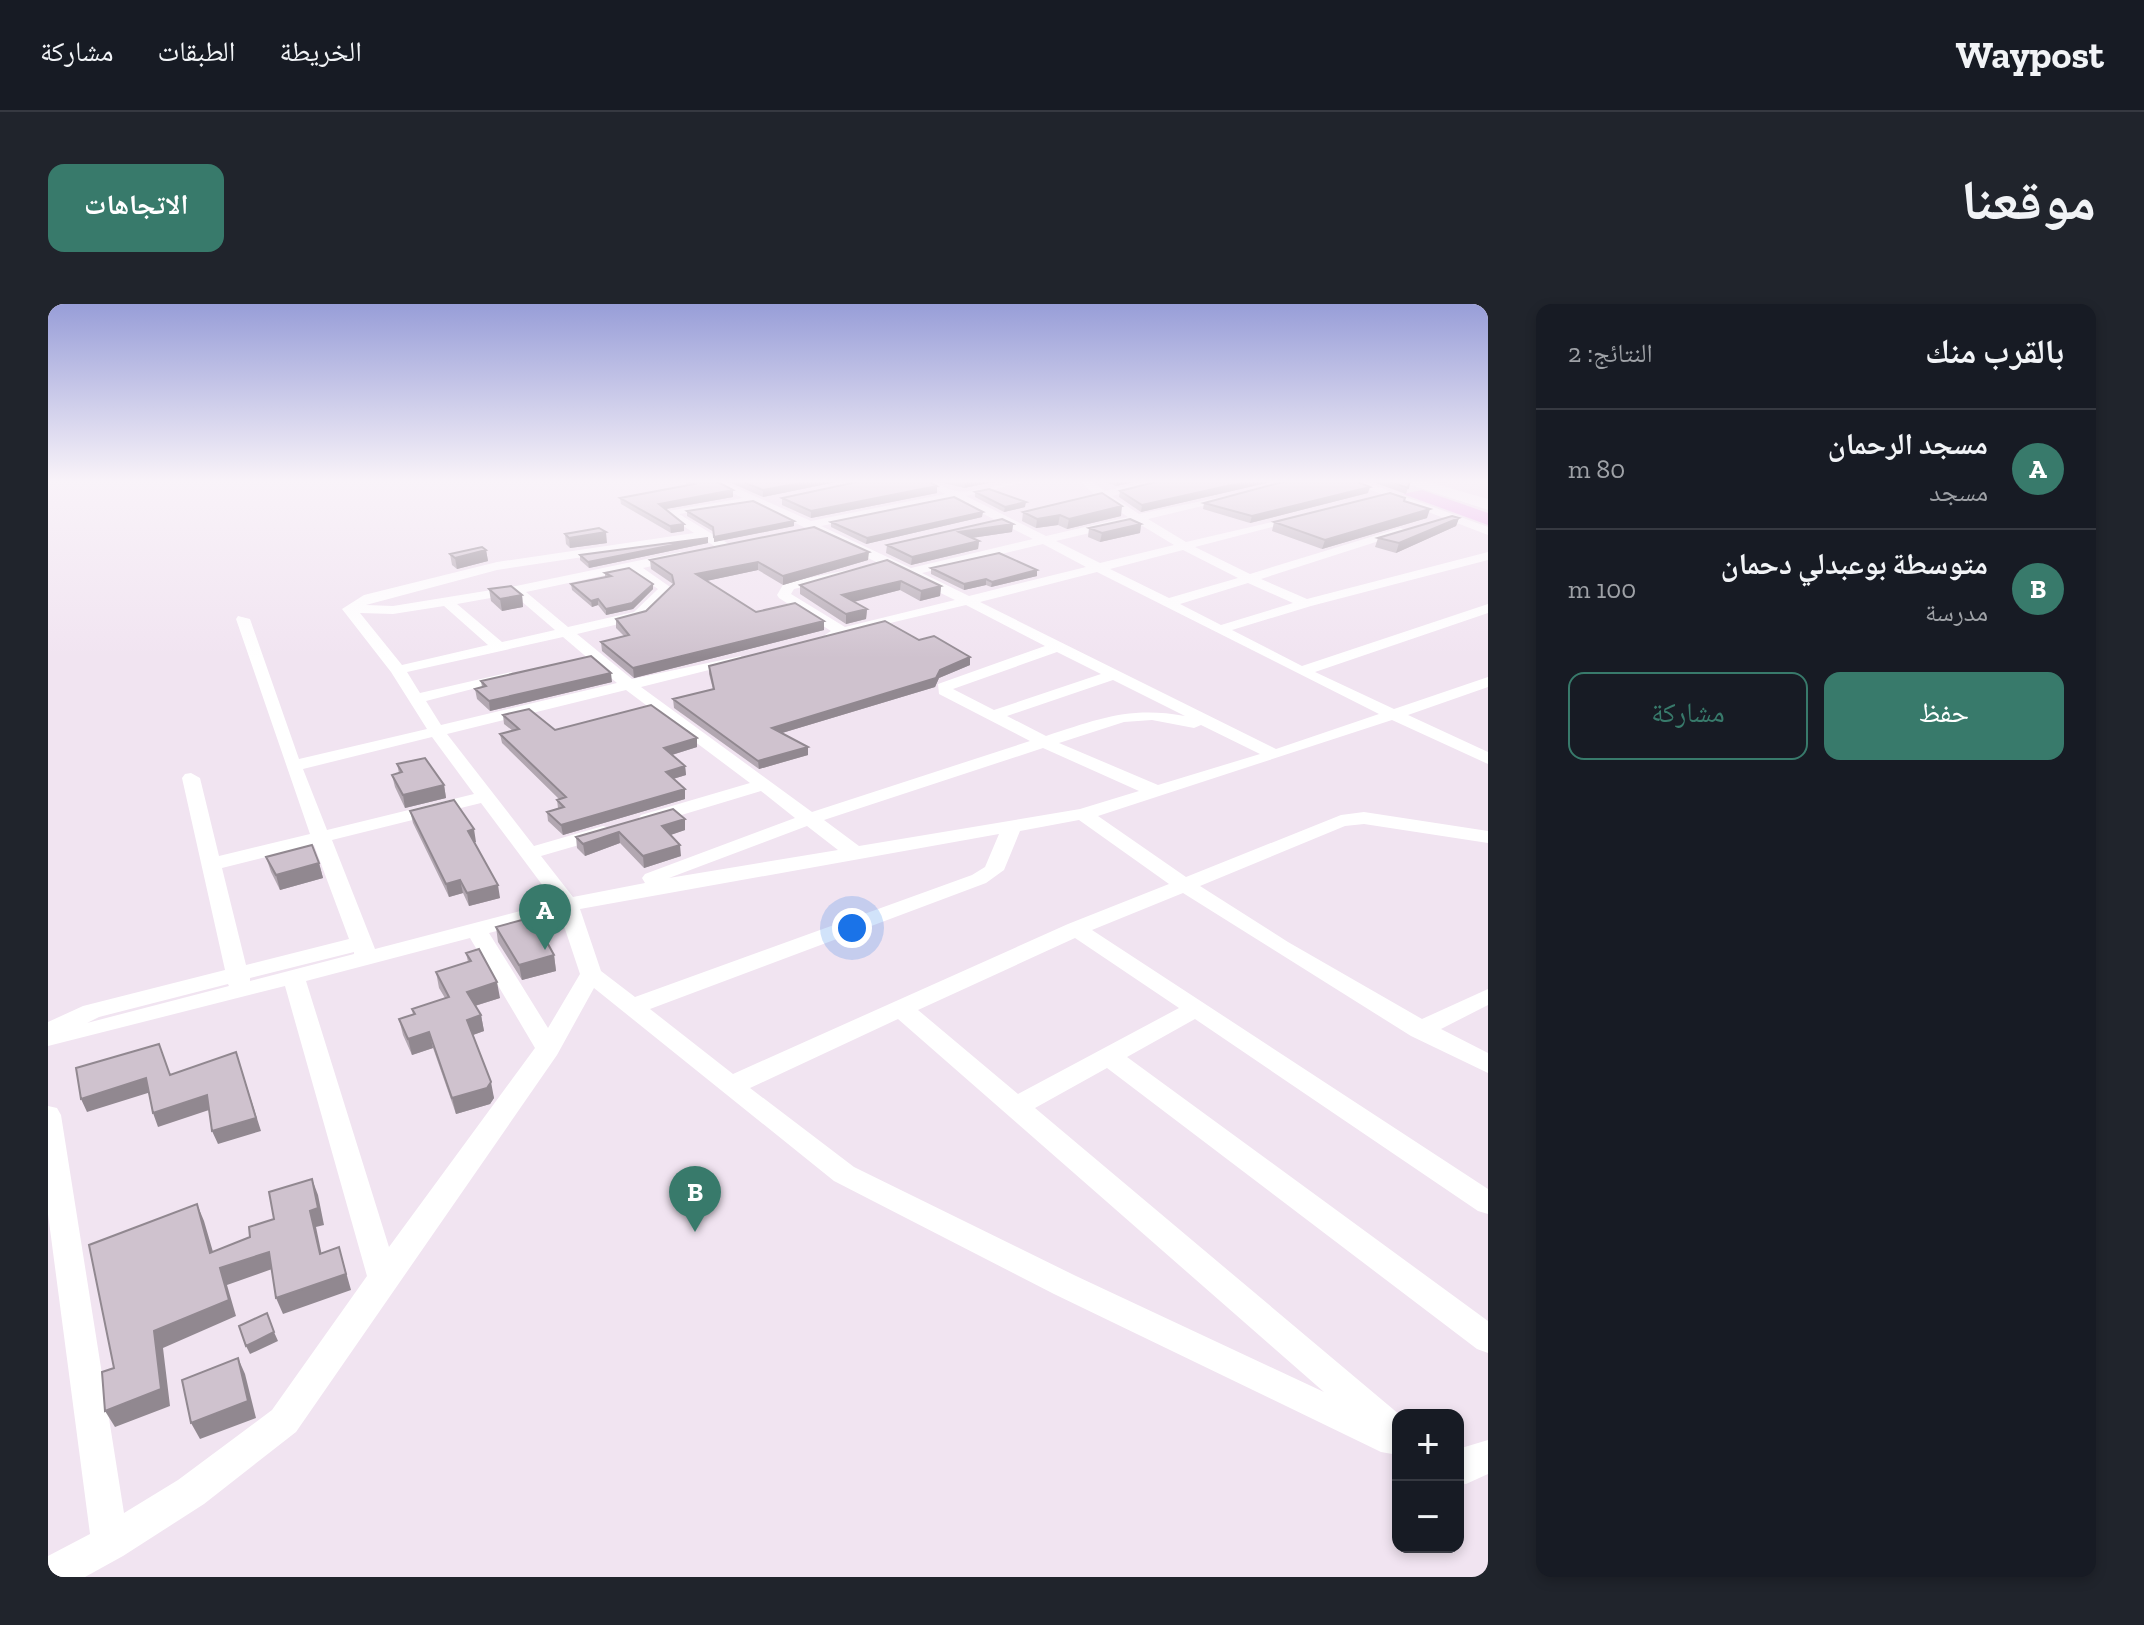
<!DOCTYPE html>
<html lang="ar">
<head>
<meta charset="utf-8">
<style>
	body { margin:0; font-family:"Zilla Slab","Noto Naskh Arabic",serif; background:#20242c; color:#f1f3f6; direction:rtl }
	.controls { position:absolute; right:24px; bottom:24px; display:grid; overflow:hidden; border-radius:16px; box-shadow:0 4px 12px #0003 }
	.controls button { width:72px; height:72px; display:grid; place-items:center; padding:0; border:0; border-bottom:2px solid #363941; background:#171b24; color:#f1f3f6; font:40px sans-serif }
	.you { position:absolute; left:804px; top:624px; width:28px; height:28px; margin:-20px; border:6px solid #fff; border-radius:50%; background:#1a73e8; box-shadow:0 0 0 12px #1a73e833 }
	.badge { display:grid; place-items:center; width:52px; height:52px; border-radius:50%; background:#387a6b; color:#fff; font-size:26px; font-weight:700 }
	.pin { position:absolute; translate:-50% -66px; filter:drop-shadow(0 2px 4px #0008) }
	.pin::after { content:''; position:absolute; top:42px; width:28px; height:24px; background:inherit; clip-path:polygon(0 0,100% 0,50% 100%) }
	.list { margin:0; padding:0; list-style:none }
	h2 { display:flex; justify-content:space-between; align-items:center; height:104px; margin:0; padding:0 32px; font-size:34px }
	h2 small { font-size:26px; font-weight:400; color:#9ea1a6 }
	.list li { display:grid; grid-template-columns:52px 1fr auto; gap:24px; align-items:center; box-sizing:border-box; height:120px; padding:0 32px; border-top:2px solid #363941 }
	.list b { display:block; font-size:30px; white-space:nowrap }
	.list p { margin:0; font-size:26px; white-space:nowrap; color:#9ea1a6 }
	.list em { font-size:26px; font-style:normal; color:#9ea1a6 }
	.actions { display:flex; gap:16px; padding:24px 32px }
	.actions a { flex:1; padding:18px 0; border:2px solid #387a6b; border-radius:16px; text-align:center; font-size:28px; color:#387a6b }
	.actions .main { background:#387a6b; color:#fff }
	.map { position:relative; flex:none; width:1440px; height:1273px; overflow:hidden; direction:ltr; border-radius:16px }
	header { display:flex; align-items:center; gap:48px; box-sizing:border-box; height:112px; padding:0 40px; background:#171b24; border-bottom:2px solid #363941 }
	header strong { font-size:38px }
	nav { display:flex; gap:44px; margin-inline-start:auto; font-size:28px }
	.intro { display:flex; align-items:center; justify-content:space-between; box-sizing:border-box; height:192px; padding:0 48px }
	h1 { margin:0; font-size:56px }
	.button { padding:20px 36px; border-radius:16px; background:#387a6b; color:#fff; font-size:28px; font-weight:700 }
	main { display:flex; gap:48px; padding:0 48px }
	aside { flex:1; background:#171b24; border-radius:16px; box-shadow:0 4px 12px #0003 }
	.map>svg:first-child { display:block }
	.green { fill:#edaaed }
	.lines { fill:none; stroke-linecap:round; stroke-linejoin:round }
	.street { fill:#fff; fill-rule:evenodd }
	.primary { fill:#fff; fill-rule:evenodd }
	.wall { fill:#b2a7b1 }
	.shaded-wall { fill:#918890 }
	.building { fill:#cfc2ce; stroke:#918890; stroke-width:2 }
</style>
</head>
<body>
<header>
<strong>Waypost</strong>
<nav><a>الخريطة</a><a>الطبقات</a><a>مشاركة</a></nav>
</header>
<div class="intro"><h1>موقعنا</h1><a class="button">الاتجاهات</a></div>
<main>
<aside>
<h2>بالقرب منك<small>النتائج: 2</small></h2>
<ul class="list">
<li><span class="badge">A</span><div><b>مسجد الرحمان</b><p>مسجد</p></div><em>80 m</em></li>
<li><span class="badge">B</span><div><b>متوسطة بوعبدلي دحمان</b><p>مدرسة</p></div><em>100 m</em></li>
</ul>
<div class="actions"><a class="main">حفظ</a><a>مشاركة</a></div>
</aside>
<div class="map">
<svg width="1440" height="1273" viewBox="0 0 1440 1273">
	<rect width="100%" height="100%" fill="#f1e4f1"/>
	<path class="green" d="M 1374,186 L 1440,209 L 1440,221 L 1355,190 Z"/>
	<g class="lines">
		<path class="street" d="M 873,176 C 888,175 895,185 909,187 C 925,190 963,176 985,176 L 918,192 L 998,232 L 1080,213 L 1053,195 L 1024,199 L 1024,195 L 1046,190 L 1030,176 L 1041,176 L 1057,187 L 1107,176 L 1125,176 L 1064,192 L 1091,210 L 1188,190 L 1188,194 L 1100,215 L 1138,238 L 1258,210 L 1258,214 L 1147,243 L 1202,270 L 1352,224 L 1362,227 L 1213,275 L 1259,295 L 1440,248 L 1440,256 L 1263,302 L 1184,326 L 1254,362 L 1440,300 L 1440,309 L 1267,368 L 1346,405 L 1440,373 L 1440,383 L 1360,411 L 1440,448 L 1440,460 L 1344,416 L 1050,512 L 1138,573 L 1293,511 L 1316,508 L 1440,527 L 1440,539 L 1316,520 L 1297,522 L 1152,582 L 1240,638 L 1374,715 L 1440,685 L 1440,701 L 1393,725 L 1440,749 L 1440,769 L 1363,732 L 1135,589 L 1044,626 L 1440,885 L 1440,910 L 1430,907 L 1147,715 L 1079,753 L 1440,1017 L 1440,1049 L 1429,1045 L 1059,764 L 987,804 L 1352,1111 L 1350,1151 L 1333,1148 L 1006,990 L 786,877 L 546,684 L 509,751 L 248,1128 L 156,1200 L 75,1252 L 37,1273 L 0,1273 L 0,1252 L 42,1230 L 0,910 L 0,802 L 9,804 L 13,811 L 76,1209 L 130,1176 L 224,1106 L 319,972 L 237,682 L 0,742 L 0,718 L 35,702 L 177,666 L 134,474 L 137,470 L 143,469 L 152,474 L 171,552 L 262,530 L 188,315 L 190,312 L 202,315 L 251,455 L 379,425 L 343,368 L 294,305 L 316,291 L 449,258 L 646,229 L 614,208 L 695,194 L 671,183 L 675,178 L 763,217 L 897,190 ZM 906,195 L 985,235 L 863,264 L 773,222 ZM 706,199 L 907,296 L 797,323 L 743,290 L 746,285 L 814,269 L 814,263 L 736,279 L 729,291 L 731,294 L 783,327 L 777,331 L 779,334 L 918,301 L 997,342 L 890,380 L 891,390 L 982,437 L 764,508 L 593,383 L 693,358 L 693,352 L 584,375 L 529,330 L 596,314 L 625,285 L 595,264 L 636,255 L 636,249 L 632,248 L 468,282 L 345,302 L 318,301 L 449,266 L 655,235 L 673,246 L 681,246 L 681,240 L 631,210 ZM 1088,218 L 1126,241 L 1052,259 L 1008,237 ZM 995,240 L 1038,263 L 921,292 L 874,269 ZM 1135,246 L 1190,274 L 1121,294 L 1062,265 ZM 582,266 L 610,285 L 586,308 L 520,323 L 478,288 ZM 1049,268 L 1331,410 L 1228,445 L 932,298 ZM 1200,279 L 1245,299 L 1173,321 L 1132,300 ZM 465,290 L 507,326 L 454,338 L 409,300 ZM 396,302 L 440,341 L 354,361 L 312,309 L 345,310 ZM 515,333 L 569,379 L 393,421 L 378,397 L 471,373 L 463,368 L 372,389 L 359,368 ZM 1009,348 L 1053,370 L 946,406 L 905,385 ZM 1065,376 L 1137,412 C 1082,402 1050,415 998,432 L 959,412 ZM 578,386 L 702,479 L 593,511 L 590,515 L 593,519 L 607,519 L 713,487 L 747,514 L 597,570 L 594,574 L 597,579 L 525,593 L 493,552 L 562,532 L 565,528 L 562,524 L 555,522 L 486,542 L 399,430 ZM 1104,416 L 1146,424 L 1153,421 L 1212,450 L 1110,481 L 1011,439 L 1076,418 ZM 384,433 L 426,490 L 279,526 L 255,465 ZM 995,444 L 1091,487 L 1032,505 L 811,542 L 776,516 ZM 433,499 L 507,598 L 327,645 L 284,536 ZM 1031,516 L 1121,580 L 1020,620 L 685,770 L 602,705 L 938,579 L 956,566 L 972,527 ZM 759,522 L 790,546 L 621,574 ZM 951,530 L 937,563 L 924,571 L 587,693 L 553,667 L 532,605 ZM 266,541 L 301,635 L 198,661 L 174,564 ZM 512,610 L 532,670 L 500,724 L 441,629 ZM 422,634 L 487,744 L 341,943 L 258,677 ZM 1027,634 L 1131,704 L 970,790 L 870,706 ZM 306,648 L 306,650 L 202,677 L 202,674 ZM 180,680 L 181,682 L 39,719 L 51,713 ZM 850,715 L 1276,1088 L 1028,972 L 806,863 L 702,784 Z
			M 1297,176 L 1311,176 L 1440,223 L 1440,231 Z
			M 1440,1136 L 1440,1170 L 1418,1180 L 1410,1179 L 1410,1145 Z"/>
		<path class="primary" d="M 1348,176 L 1373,176 L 1440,195 L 1440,206 Z"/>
	</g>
	<path class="wall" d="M 638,176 L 674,176 L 671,179 L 685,186 L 685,193 L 618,205 L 636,227 L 623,229 L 573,200 L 572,194 L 638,182 Z
		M 676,176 L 798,176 L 715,193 Z
		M 883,176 L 955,176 L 916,184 Z
		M 1052,176 L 1095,176 L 1068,182 Z
		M 1115,176 L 1232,176 L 1093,208 L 1071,193 L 1072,187 Z
		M 1319,176 L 1359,176 L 1362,177 L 1358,190 Z
		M 1382,176 L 1404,176 L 1395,179 Z
		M 889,182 L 889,189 L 763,214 L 734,201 L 734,194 Z
		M 927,188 L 977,203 L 956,208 L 927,193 Z
		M 1320,189 L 1202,219 L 1155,205 L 1156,199 Z
		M 1356,197 L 1379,214 L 1274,245 L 1224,227 L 1226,218 Z
		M 639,207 L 746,222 L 666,238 L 666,228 L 639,212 Z
		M 975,208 L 1073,212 L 1019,225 L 1010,221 L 988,224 L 974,217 Z
		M 934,213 L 818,240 L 783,223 L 783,218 Z
		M 1411,214 L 1408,222 L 1348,249 L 1327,243 L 1330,234 Z
		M 965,220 L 964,228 L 923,234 L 931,237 L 930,245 L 863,261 L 838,249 L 839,241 Z
		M 1093,220 L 1092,229 L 1052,238 L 1040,233 L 1041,224 Z
		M 517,230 L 559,239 L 522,244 L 518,240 Z
		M 660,234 L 660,239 L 541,264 L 532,256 L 532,251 Z
		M 438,246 L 440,257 L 409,265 L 404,261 L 402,250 Z
		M 602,256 L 820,256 L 735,281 L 710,266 L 658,277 L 708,308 L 776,317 L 776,326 L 586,374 L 554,347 L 553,338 L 576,332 L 568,324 L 568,315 L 598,307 L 625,280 L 603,265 Z
		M 839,256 L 893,282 L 892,292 L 872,297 L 852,286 L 806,298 L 819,305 L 818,315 L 798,320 L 752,290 L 752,281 Z
		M 883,264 L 989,266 L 989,272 L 943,283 L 938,281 L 916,286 L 883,270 Z
		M 557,269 L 605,280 L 605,285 L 585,305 L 558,311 L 550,301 L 544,303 L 524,286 L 523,280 L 557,274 Z
		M 441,285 L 474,291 L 475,303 L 454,307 L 443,297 Z
		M 922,361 L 891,374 L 887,383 L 734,429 L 760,443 L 760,451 L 711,465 L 626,404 L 625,395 L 665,385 L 661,370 L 661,362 Z
		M 433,377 L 564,378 L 442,407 L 429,395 L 427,385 L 434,383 Z
		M 455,411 L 507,426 L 649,434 L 649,443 L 624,451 L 637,462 L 638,471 L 625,475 L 637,495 L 515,531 L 500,517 L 499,508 L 510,504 L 509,496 L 512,496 L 454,439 L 452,430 L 465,427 L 456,420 Z
		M 349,460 L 396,481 L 398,494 L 357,504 L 347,483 L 344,471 L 351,469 Z
		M 362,507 L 428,538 L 426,538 L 452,594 L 421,602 L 415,589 L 401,593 L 365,519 Z
		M 637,515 L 637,526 L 622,531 L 633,552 L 596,564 L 572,539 L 537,552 L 529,544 L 528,533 Z
		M 218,553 L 271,559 L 275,574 L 232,586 L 223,568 Z
		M 448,623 L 506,651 L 508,667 L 474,676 L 450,638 Z
		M 418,649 L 452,694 L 427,702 L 433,711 L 436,727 L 425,731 L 446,794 L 442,800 L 408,810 L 385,744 L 364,751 L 355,731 L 351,715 L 365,711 L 364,705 L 397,694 L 391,684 L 388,668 L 420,658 Z"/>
	<path class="shaded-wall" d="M 768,176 L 798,176 L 715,193 L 715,186 Z
		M 928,176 L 955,176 L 916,184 L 917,178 Z
		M 1069,176 L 1095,176 L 1068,182 Z
		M 1206,176 L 1232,176 L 1093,208 L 1094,201 Z
		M 889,182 L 889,189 L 763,214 L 763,207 Z
		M 1322,183 L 1320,189 L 1202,219 L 1204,212 Z
		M 685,186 L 685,193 L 612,206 L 611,200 Z
		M 978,198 L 977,203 L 956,208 L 957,203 Z
		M 1074,202 L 1073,212 L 1019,225 L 1021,215 Z
		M 1382,205 L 1379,214 L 1274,245 L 1277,236 Z
		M 935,208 L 934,213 L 818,240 L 819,234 Z
		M 1012,211 L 1010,221 L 988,224 L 989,215 Z
		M 1411,214 L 1408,222 L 1348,249 L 1351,239 Z
		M 746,217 L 746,222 L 666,238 L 666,233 Z
		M 636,220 L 636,227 L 623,229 L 622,222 Z
		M 965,220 L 964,228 L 910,236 L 911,228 Z
		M 1093,220 L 1092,229 L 1052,238 L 1054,229 Z
		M 558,228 L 559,239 L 522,244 L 521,234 Z
		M 660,234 L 660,239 L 541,264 L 540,258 Z
		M 931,237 L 930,245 L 863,261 L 864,253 Z
		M 438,246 L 440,257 L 409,265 L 407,254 Z
		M 821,248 L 820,256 L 735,281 L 735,272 Z
		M 710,258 L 710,266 L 649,279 L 648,270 Z
		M 989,266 L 989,272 L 943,283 L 944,278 Z
		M 938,275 L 938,281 L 916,286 L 916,280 Z
		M 853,277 L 852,286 L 793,301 L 794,291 Z
		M 605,280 L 605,285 L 585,305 L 558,311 L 558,305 Z
		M 893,282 L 892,292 L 872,297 L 873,287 Z
		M 474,291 L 475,303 L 454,307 L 452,295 Z
		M 550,295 L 550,301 L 544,303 L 543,297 Z
		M 819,305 L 818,315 L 798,320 L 798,310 Z
		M 776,317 L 776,326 L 586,374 L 585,364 Z
		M 922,353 L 922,361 L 891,374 L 887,383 L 724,432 L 724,424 L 892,366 Z
		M 563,369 L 564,378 L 442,407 L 441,397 Z
		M 649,434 L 649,443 L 617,453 L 616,444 Z
		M 760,443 L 760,451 L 711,465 L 710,457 Z
		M 637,462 L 638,471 L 618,477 L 618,468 Z
		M 396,481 L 398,494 L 357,504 L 355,491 Z
		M 637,485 L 637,495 L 515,531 L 513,521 Z
		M 637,515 L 637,526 L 614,534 L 614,522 Z
		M 426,525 L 428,538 L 422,539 L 420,527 Z
		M 571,528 L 572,539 L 537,552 L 535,540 Z
		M 632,541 L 633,552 L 596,564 L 595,552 Z
		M 271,559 L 275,574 L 232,586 L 228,571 Z
		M 412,576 L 415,589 L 401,593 L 398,580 Z
		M 450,581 L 452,594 L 421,602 L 419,589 Z
		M 506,651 L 508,667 L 474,676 L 471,661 Z
		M 449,678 L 452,694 L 423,703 L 419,688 Z
		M 433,711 L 436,727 L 422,732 L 419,716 Z
		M 381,728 L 385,744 L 364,751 L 360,735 Z
		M 188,748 L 213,827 L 170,840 L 164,827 Z
		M 98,774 L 103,788 L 39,808 L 33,795 Z
		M 443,778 L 446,794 L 442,800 L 408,810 L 404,794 Z
		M 159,791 L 164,805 L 110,823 L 105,809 Z
		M 264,875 L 270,891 L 276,921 L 268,923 L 277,966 L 272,950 L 262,907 Z
		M 149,900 L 156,917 L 170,965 L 162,949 Z
		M 291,943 L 303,986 L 235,1010 L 228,994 Z
		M 221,948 L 227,964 L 179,981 L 188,1012 L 115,1044 L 122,1102 L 67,1123 L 57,1107 L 106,1027 L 172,964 Z
		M 226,1028 L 230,1037 L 202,1050 L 198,1042 Z
		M 190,1054 L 197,1070 L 208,1114 L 152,1135 L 143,1119 Z"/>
	<path class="building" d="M 638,176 L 669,176 L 668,177 L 685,186 L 611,200 L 636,220 L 622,222 L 572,194 L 646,180 Z
		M 690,176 L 768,176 L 715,186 Z
		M 818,176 L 878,176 L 889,182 L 763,207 L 734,194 Z
		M 908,176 L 928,176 L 917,178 Z
		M 1115,176 L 1206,176 L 1094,201 L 1072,187 Z
		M 1242,176 L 1305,176 L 1322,183 L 1204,212 L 1156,199 Z
		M 1338,176 L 1359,176 L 1362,177 L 1360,184 Z
		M 941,185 L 978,198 L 957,203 L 927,188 Z
		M 1054,189 L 1074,202 L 1021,215 L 1012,211 L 989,215 L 975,208 Z
		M 1342,189 L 1357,194 L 1356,197 L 1382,205 L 1277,236 L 1226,218 Z
		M 906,193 L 935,208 L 819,234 L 783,218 Z
		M 705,197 L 746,217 L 666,233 L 665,223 L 639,207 Z
		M 1404,212 L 1411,214 L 1351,239 L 1330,234 Z
		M 954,215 L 965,220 L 911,228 L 931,237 L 864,253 L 839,241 Z
		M 1082,215 L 1093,220 L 1054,229 L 1041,224 Z
		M 766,223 L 821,248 L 735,272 L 710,258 L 648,270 L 708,308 L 747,299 L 776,317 L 585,364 L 553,338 L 581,331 L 568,315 L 598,307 L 626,280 L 624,271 L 602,256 Z
		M 551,224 L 558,228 L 521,234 L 517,230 Z
		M 660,234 L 540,258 L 532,251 Z
		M 434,243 L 438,246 L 407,254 L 402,250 Z
		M 951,249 L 989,266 L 944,278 L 938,275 L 916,280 L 883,264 Z
		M 839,256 L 893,282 L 873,287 L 853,277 L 794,291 L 819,305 L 798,310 L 752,281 Z
		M 581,264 L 605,280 L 584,299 L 558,305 L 550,295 L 543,297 L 523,280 L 563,272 L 557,269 Z
		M 463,282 L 474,291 L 452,295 L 441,285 Z
		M 837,317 L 871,336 L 886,332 L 922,353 L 892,366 L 888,374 L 724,424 L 760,443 L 710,457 L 625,395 L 666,385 L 661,362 Z
		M 543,352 L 563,369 L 441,397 L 427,385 L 438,382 L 433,377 Z
		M 603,401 L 649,434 L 616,444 L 637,462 L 618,468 L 637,485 L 513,521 L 499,508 L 516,503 L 509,496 L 518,493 L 452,430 L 471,425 L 455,411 L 481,405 L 507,426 Z
		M 377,454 L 396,481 L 355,491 L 344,471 L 354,468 L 349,460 Z
		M 406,496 L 426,525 L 420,527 L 450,581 L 419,589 L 412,576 L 398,580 L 362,507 Z
		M 625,505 L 637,515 L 614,522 L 632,541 L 595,552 L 571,528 L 535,540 L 528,533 Z
		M 264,541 L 271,559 L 228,571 L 218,553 Z
		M 485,613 L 506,651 L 471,661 L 448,623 Z
		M 431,645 L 449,678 L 419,688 L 433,711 L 419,716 L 443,778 L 439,784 L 404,794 L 381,728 L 360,735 L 351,715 L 367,710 L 364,705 L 401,693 L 388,668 L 423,657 L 418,649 Z
		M 111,740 L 122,771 L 188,748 L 208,814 L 164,827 L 159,791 L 105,809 L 98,774 L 33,795 L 28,764 Z
		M 264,875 L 270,904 L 262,907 L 272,950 L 291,943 L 298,970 L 228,994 L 221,948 L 172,964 L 181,996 L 106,1027 L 113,1085 L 57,1107 L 54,1068 L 66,1064 L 41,941 L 149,900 L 162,949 L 202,933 L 201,923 L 226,915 L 221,888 Z
		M 219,1009 L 226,1028 L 198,1042 L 191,1022 Z
		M 190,1054 L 200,1097 L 143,1119 L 134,1076 Z"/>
	<linearGradient id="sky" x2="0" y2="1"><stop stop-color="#989ed8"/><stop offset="0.5" stop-color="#f9f3f9"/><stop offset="1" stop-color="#f9f3f9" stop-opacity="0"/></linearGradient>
	<rect width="1440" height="354" fill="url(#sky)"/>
</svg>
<div class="controls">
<button>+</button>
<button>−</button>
</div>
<div class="you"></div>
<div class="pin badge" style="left:497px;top:646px">A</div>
<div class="pin badge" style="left:647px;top:928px">B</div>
</div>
</main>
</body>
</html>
